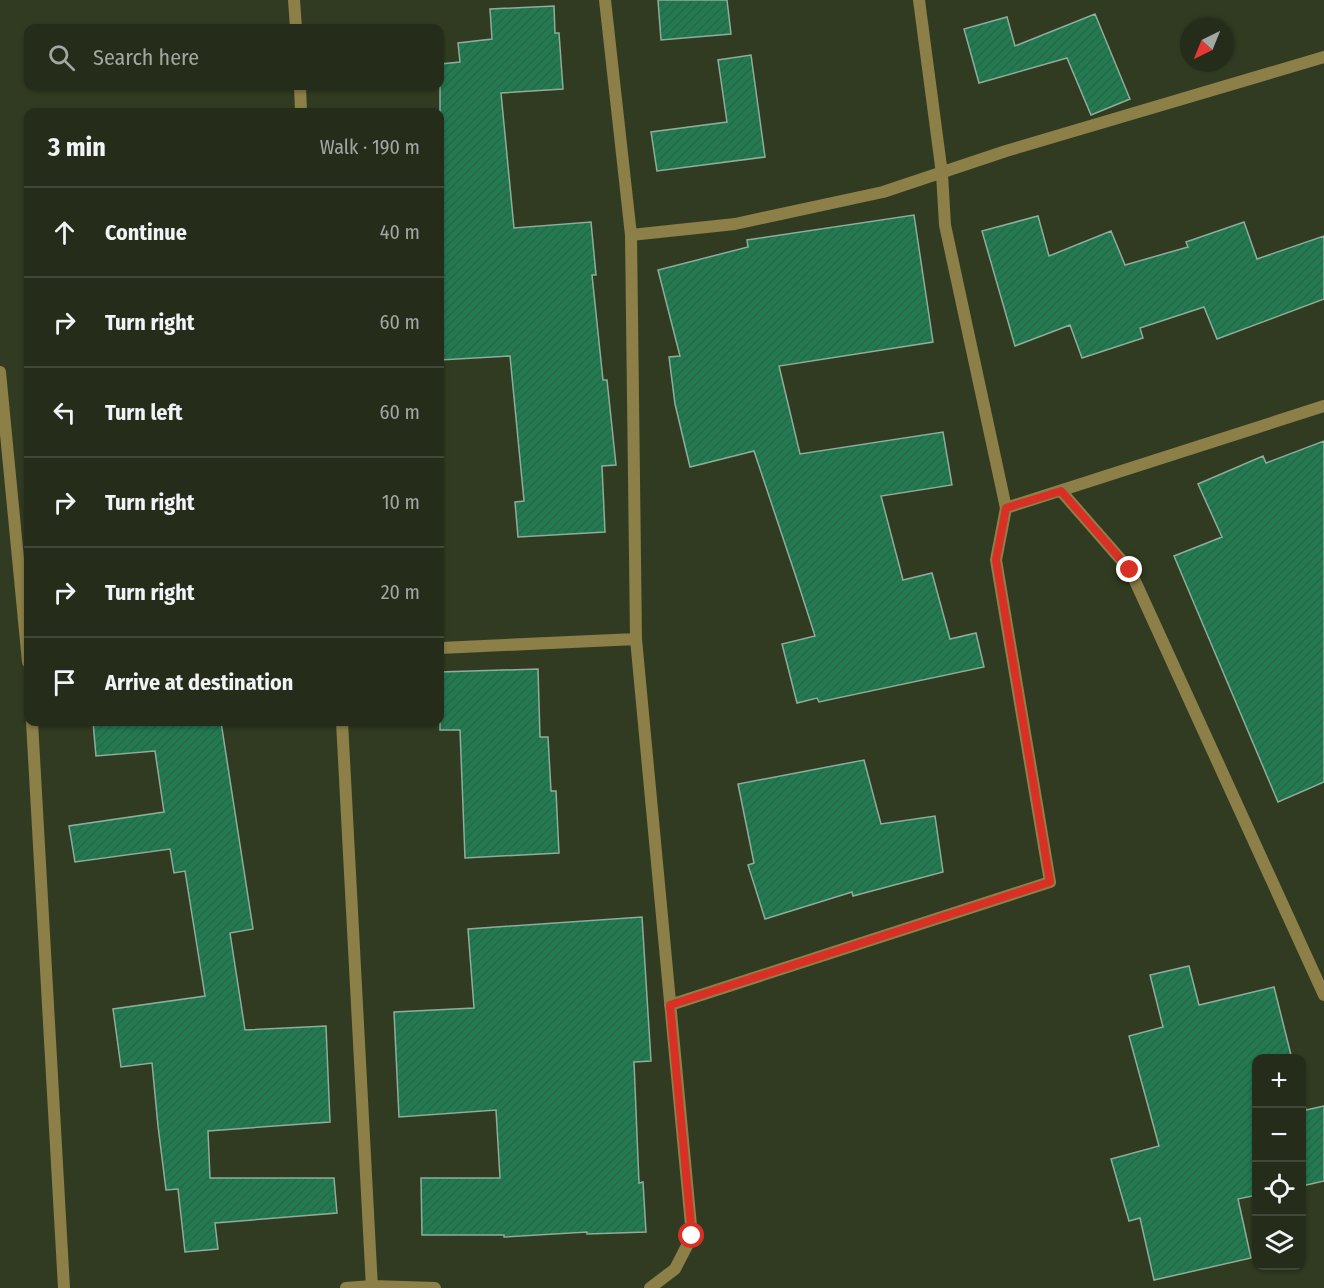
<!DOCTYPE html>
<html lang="en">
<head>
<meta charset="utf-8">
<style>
	body { margin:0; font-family:"Fira Sans Condensed",sans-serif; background:#313827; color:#f1f3f6 }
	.controls { position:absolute; right:18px; bottom:18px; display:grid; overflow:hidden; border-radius:12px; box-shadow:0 2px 4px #0004 }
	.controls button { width:54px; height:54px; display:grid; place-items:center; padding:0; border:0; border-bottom:2px solid #424839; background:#252c1a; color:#f1f3f6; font:30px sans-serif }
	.compass { position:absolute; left:1180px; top:18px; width:54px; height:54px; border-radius:50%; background:#252c1a; box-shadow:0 2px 4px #0004; rotate:223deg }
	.stop { position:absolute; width:18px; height:18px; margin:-14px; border:4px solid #d93025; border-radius:50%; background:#fff }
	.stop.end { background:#d93025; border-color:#fff; box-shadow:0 2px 6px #0008 }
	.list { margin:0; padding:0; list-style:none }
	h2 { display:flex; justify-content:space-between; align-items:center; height:78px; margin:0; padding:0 24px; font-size:26px }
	h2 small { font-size:20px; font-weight:400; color:#a3a7a2 }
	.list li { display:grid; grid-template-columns:39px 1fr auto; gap:18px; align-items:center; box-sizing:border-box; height:90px; padding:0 24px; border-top:2px solid #424839 }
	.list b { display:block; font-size:22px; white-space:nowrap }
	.list em { font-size:20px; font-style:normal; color:#a3a7a2 }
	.icon { flex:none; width:33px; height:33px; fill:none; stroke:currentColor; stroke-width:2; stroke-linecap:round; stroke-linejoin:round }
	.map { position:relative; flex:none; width:1324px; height:1288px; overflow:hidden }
	.search { position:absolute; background:#252c1a; box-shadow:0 2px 4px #0004; left:24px; top:24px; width:420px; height:66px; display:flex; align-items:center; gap:15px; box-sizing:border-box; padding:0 21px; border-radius:12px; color:#a3a7a2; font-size:22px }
	.panel { position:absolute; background:#252c1a; box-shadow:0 2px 4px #0004; left:24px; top:108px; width:420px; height:618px; border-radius:12px }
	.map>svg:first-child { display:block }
	.building { fill:url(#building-hatch); stroke:#8ead9a; stroke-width:1.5 }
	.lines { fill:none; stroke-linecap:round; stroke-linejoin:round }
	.minor { stroke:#8c7f48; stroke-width:12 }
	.route { stroke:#d93025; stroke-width:8 }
</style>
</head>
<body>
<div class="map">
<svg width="1324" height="1288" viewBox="0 0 1324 1288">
	<defs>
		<pattern id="building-hatch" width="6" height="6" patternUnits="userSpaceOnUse" patternTransform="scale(1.5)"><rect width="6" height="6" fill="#207b50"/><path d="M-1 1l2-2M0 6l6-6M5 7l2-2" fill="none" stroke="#2f6248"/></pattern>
	</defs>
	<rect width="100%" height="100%" fill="#313b22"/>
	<path class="building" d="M 658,0 L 727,0 L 731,34 L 661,40 Z
		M 554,6 L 555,33 L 559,33 L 563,89 L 501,93 L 514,228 L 591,222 L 596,275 L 592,275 L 603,380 L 607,380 L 616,465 L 602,466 L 605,532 L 518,537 L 515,502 L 524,501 L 510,356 L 440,360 L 440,64 L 460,62 L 458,43 L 492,39 L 490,9 Z
		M 1095,14 L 1130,99 L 1091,115 L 1067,58 L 979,83 L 964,29 L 1007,17 L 1015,46 Z
		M 751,55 L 765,157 L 657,171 L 651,132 L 727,122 L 718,60 Z
		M 914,215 L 933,342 L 779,366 L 800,454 L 943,432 L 952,485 L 881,496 L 903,580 L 932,573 L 950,639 L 976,633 L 984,667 L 819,702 L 817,698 L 797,703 L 782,644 L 815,636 L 798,583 L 754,451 L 690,467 L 675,404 L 669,357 L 680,356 L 658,270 L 748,247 L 747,240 Z
		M 1038,216 L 1049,256 L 1111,231 L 1125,265 L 1188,247 L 1186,242 L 1244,222 L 1257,259 L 1324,236 L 1324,299 L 1217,339 L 1204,307 L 1140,328 L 1143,338 L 1082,358 L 1070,325 L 1015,346 L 982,231 Z
		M 1324,441 L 1324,782 L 1278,802 L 1174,556 L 1222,537 L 1198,484 L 1263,456 L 1266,463 Z
		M 538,669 L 540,737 L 548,737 L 551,791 L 556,791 L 559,853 L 465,858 L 460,730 L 440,730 L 440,672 Z
		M 93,722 L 221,722 L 253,929 L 230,933 L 245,1030 L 326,1026 L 330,1122 L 208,1131 L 210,1178 L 334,1178 L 337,1213 L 215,1223 L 218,1249 L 185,1252 L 178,1189 L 166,1190 L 158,1126 L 152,1063 L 121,1067 L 113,1009 L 205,996 L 185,871 L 174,873 L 170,849 L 75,862 L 69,826 L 164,812 L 155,751 L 96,756 Z
		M 864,760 L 881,824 L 935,816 L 943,872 L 853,896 L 852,892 L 765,919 L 748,865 L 754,863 L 738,784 Z
		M 642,917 L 651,1061 L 634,1062 L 639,1183 L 643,1182 L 646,1232 L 587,1234 L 587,1232 L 504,1237 L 504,1235 L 422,1235 L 421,1178 L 500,1178 L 496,1110 L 399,1117 L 394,1012 L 474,1008 L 468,929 Z
		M 1189,966 L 1199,1005 L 1274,987 L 1292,1059 L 1257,1059 L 1257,1195 L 1238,1199 L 1251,1258 L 1154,1280 L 1140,1218 L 1129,1221 L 1111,1159 L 1159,1146 L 1129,1036 L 1163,1027 L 1150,975 Z
		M 1302,1093 L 1306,1110 L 1324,1106 L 1324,1181 L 1302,1186 Z"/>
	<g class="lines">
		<path class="minor" d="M 294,0 L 296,28
			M 605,0 L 631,235 L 636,639 L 692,1236 L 675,1269 L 650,1288
			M 300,86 L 301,112
			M 631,235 L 735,224 L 883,192 L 1006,151 L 1324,57
			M 0,372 L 28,662
			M 1061,491 L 1130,570 L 1324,995
			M 1006,508 L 1324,406
			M 440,648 L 636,639
			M 32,722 L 64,1288
			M 342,722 L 372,1288
			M 670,1005 L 1050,882 L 996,560 L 1006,508 L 945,225 L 942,174 L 919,0
			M 346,1288 L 372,1286 L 435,1288"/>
	</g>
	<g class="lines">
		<path class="route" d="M 692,1236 L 670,1005 L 1050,882 L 996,560 L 1006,508 L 1061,491 L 1130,570"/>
	</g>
</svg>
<div class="controls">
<button>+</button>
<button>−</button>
<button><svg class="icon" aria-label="locate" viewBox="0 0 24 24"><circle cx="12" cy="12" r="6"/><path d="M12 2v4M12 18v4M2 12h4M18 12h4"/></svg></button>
<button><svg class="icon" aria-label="layers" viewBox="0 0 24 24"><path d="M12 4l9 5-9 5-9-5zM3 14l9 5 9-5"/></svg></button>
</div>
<svg class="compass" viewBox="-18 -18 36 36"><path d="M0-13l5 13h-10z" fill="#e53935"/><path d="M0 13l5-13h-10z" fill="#a3a7a2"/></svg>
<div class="stop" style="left:692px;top:1236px"></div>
<div class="stop end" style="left:1130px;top:570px"></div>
<div class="search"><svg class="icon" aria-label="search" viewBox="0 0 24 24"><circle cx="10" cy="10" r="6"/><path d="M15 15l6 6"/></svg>Search here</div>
<section class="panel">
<h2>3 min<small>Walk · 190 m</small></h2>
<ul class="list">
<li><svg class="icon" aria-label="ahead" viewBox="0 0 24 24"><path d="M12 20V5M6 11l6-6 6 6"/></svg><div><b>Continue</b></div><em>40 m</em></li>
<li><svg class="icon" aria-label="right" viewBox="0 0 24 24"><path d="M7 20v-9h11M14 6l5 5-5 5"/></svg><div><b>Turn right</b></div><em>60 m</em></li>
<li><svg class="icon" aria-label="left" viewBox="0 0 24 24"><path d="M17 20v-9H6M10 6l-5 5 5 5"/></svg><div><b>Turn left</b></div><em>60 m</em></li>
<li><svg class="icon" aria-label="right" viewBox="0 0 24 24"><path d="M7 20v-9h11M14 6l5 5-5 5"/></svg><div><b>Turn right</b></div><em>10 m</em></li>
<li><svg class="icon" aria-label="right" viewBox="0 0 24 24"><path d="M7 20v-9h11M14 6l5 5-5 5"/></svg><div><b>Turn right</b></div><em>20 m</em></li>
<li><svg class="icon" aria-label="arrive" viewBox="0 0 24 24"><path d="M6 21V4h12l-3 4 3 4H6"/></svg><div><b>Arrive at destination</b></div></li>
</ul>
</section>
</div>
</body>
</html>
